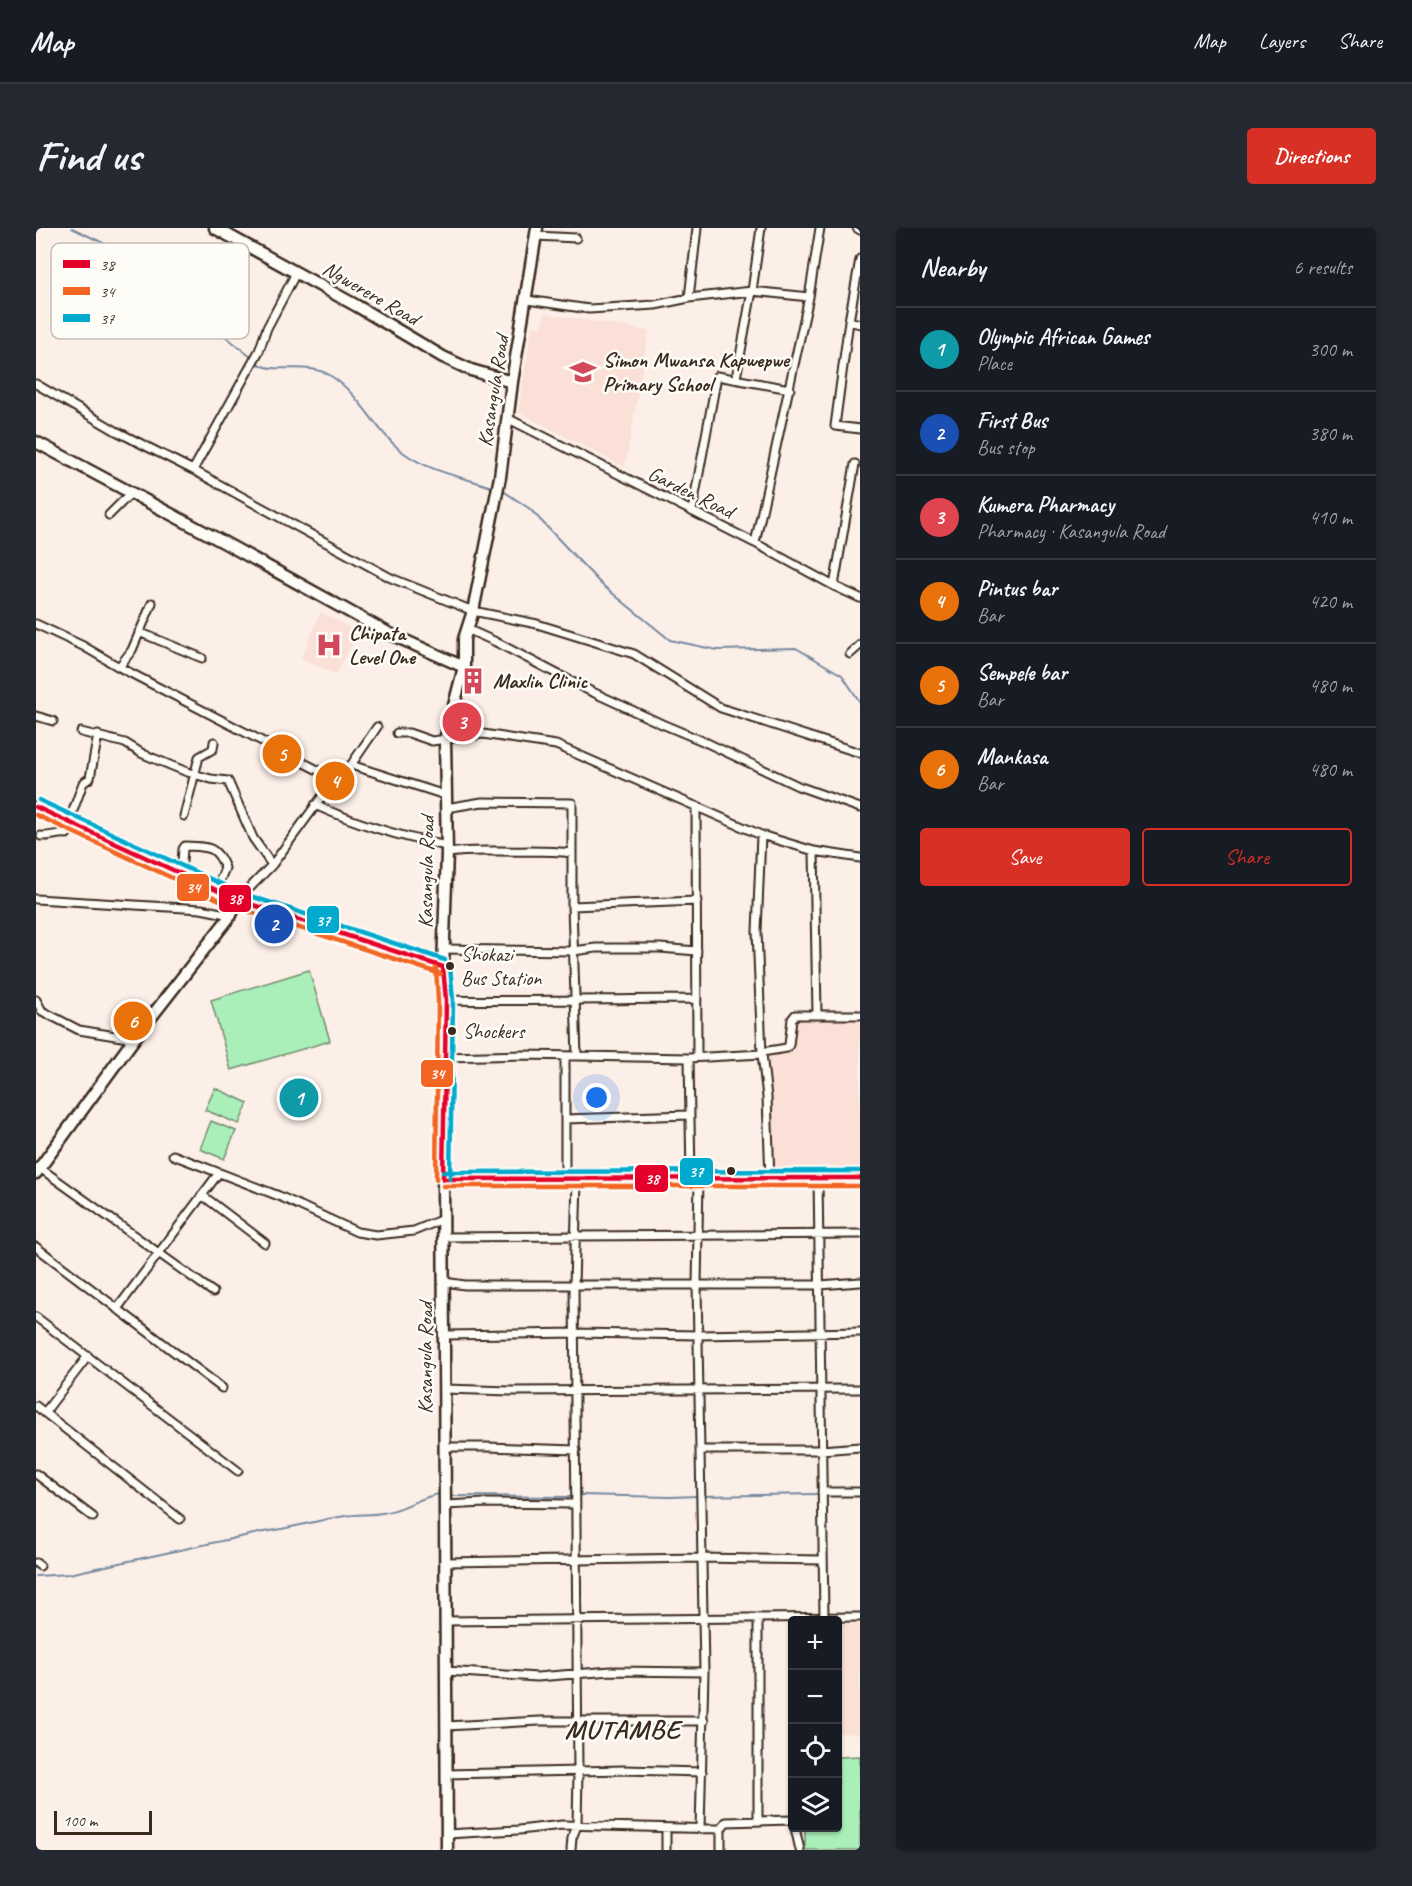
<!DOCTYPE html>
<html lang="en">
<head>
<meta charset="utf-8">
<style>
	body { margin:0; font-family:Caveat,sans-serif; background:#242831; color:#f1f3f6 }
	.controls { position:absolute; right:18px; bottom:18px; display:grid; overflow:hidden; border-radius:6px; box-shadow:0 2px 4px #0004 }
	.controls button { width:54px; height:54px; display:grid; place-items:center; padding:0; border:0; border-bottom:2px solid #363941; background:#171b24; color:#f1f3f6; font:30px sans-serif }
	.scale { position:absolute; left:18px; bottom:15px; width:98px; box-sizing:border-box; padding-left:6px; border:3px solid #3b2a1e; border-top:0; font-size:16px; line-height:21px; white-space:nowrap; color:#3b2a1e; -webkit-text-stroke:4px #fdfcf7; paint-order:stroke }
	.you { position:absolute; left:561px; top:870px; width:21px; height:21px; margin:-15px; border:4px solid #fff; border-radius:50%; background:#1a73e8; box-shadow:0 0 0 9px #1a73e833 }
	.badge { display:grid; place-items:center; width:39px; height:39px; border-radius:50%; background:#d93025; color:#fff; font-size:20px; font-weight:700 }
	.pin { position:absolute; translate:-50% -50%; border:3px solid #fff; box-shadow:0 2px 6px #0006 }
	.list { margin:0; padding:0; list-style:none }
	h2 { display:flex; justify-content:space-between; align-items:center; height:78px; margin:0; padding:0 24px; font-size:26px }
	h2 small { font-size:20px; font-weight:400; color:#9ea1a6 }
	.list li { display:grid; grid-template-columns:39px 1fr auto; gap:18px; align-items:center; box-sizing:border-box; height:84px; padding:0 24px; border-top:2px solid #363941 }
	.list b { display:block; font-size:22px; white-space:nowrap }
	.list p { margin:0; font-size:20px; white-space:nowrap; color:#9ea1a6 }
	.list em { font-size:20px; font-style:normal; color:#9ea1a6 }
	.actions { display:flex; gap:12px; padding:18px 24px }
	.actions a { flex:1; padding:14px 0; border:2px solid #d93025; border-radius:6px; text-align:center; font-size:21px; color:#d93025 }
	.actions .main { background:#d93025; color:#fff }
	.icon { flex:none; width:33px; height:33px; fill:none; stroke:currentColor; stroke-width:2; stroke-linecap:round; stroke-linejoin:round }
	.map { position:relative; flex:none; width:824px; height:1622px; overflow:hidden; border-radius:6px }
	header { display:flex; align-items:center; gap:36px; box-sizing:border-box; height:84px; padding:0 30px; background:#171b24; border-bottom:2px solid #363941 }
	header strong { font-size:28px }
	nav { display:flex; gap:33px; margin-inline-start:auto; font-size:21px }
	.intro { display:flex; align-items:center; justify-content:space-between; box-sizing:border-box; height:144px; padding:0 36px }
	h1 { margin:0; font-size:42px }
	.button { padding:15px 27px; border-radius:6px; background:#d93025; color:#fff; font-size:21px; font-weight:700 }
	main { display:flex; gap:36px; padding:0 36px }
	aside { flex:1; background:#171b24; border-radius:6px; box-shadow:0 2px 4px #0004 }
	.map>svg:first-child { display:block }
	.built { fill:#fae0d6 }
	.green { fill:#aaefba; stroke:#728c6c; stroke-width:1.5 }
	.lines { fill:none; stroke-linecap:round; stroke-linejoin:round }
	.stream { stroke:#75899f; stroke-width:2 }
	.street-casing { stroke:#3b2a1e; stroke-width:11 }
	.secondary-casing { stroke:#3b2a1e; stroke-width:15 }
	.street { stroke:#fdfcf7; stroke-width:7 }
	.secondary { stroke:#fdfcf7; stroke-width:10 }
	.bus-1-casing { stroke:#fdfcf7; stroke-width:9 }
	.bus-2-casing { stroke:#fdfcf7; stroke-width:9 }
	.bus-3-casing { stroke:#fdfcf7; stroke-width:9 }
	.bus-1 { stroke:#e4002b; stroke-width:4.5 }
	.bus-2 { stroke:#f26522; stroke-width:4.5 }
	.bus-3 { stroke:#00a9ce; stroke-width:4.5 }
	.bus-dot { fill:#3b2a1e; stroke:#fdfcf7; stroke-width:2 }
	.labels { text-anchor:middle; stroke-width:5; stroke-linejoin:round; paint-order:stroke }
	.bus-label { font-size:20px; fill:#3b2a1e; stroke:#fdfcf7; text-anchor:start }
	.street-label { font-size:21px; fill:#3b2a1e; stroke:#fdfcf7 }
	.poi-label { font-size:21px; font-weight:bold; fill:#3b2a1e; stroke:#fdfcf7; text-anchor:start }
	.district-label { font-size:27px; font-weight:bold; letter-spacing:1.5px; fill:#3b2a1e; stroke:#fdfcf7 }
	.key { fill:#fdfcf7; stroke:#c3bdb6; stroke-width:1.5 }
	.key-label { font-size:16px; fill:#3b2a1e }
	.line-badge { stroke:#fdfcf7; stroke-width:2 }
	.badge-label { font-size:16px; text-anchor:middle; font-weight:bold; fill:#fff }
</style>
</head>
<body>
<header>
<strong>Map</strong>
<nav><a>Map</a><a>Layers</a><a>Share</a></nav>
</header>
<div class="intro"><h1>Find us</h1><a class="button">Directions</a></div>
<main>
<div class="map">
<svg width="824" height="1622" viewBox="0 0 824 1622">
	<rect width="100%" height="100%" fill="#fcefe8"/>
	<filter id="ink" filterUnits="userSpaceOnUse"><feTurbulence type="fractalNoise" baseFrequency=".0167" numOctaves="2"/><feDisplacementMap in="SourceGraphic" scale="12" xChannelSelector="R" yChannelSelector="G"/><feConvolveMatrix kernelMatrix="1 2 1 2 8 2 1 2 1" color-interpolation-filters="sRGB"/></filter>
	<g filter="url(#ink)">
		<path class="built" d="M 508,85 L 613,103 L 589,239 L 482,184 L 496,99 L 506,99 Z
			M 285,384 L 322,404 L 300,447 L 265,430 Z
			M 824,787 L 824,941 L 736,942 L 732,825 L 759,823 L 759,788 Z
			M 824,1395 L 824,1506 L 802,1505 L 802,1396 Z"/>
		<path class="green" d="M 273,742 L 294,813 L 195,842 L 175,772 Z
			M 179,860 L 212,875 L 203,896 L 169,882 Z
			M 175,893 L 200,903 L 188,931 L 164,921 Z
			M 824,1528 L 824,1622 L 769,1622 L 769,1600 L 802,1600 L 802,1529 Z"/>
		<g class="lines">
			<path class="stream" d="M 36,0 L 117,39 L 183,103 L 216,130
				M 220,134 C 235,148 271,132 295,148 C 325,167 340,204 368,225 C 394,244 428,249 458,260
				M 466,262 L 494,281 L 565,356 L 634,412 L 681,422 L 760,420 L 806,447 L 824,474
				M 544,1267 L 634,1269 L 661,1268
				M 415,1268 L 536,1269
				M 667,1268 L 783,1266
				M 0,1348 L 33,1346 L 227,1304 C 255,1301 281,1292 309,1288 C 322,1286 334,1287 346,1285 C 367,1283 383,1269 403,1266"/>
			<g class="street-casing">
				<path id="street" d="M 821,0 L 824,2
					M 500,8 L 540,10
					M 824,31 L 813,93 L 799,198 L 824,201
					M 653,70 L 661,0
					M 491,72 L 553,81 L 619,77 L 653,70 L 716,63 L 773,69
					M 813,93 L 824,96
					M 700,150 L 716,63 L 725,0
					M 0,156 L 80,203 L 157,242 L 355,350 L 437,383 L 501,396 L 598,426 L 685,480 L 824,525
					M 471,190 L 719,315 L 798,358 L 824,370
					M 157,242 L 223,123 L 231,100 L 260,45
					M 656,283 L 681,148 L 754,161
					M 73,287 L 95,265
					M 719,315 L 773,69 L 784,0
					M 798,358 L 819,236
					M 0,396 L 47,418 L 83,439 L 299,551 L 236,637 L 202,672
					M 431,401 L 460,414 L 550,461 L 626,496 L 669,514 L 762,558 L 824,580
					M 103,404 L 166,430
					M 814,426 L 824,417
					M 83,439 L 96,422 L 116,375
					M 0,488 L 17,493
					M 45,504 L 89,515 L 107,526 L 151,544 L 175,551 L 192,553 L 217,610 L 236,637
					M 361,505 L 373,505 L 396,513 L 447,506 L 520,517 L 725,607 L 778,623 L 781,786
					M 315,537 L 409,567
					M 299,551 L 315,537 L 341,499
					M 279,577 C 321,596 366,609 411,618
					M 660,578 L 661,829
					M 410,580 L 446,574 L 536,575 L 536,678 L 541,828
					M 148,588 L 163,529 L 177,521 L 178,514
					M 5,608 C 14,609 21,605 31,606 L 37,598 L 35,588 L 38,580 L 47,555 L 54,550 L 62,507
					M 778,623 L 824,630
					M 411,625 C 438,621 465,624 493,623 C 508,623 520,623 536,625
					M 140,644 L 146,634 L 147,621 L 149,618 C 172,619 180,617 189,640 L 180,662
					M 0,671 L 165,681 L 195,687
					M 536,678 L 661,673
					M 408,721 L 537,723 L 560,720 L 624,720 L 661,723
					M 0,772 L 6,783 L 43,802 L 98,811
					M 410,772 C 494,774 577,771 661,771
					M 726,824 L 751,820 L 753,817 L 756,791 L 759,787 L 824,787
					M 726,826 L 731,869 L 734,951
					M 529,828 L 529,952
					M 409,829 L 488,827 L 653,830 L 655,951
					M 653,830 L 726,826 L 721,703 L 725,607
					M 529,891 L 653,887
					M 137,927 L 243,968 L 321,1004 L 340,1007 L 378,1003 L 407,991
					M 4,940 L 177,1064
					M 782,950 L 788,1390
					M 407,951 L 824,950
					M 663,951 L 661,1057 L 668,1444 L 664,1601
					M 166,967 L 229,1015
					M 407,1009 C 546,1009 685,1008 824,1006
					M 0,1019 L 186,1160
					M 408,1054 L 429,1057 L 784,1057 L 824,1054
					M 81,1081 L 182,946
					M 0,1089 L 202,1243
					M 408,1107 L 539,1105 L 663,1107 L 824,1104
					M 408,1161 L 475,1163 L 824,1161
					M 0,1178 L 144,1291
					M 9,1184 L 52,1128
					M 409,1219 L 450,1219 L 540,1222
					M 665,1222 L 785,1222 L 824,1219
					M 0,1246 L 57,1289
					M 786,1264 L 824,1264
					M 409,1277 L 449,1275 L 540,1276
					M 409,1334 L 665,1330 L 787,1332
					M 0,1335 L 4,1338
					M 722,1390 L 722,1592
					M 410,1393 L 824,1389
					M 410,1443 L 501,1449 L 575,1443 L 668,1444
					M 410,1498 L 504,1493 L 668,1493
					M 410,1546 L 588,1542 L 666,1544
					M 630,1600 L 630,1622
					M 759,1600 L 764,1622
					M 685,1601 L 690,1594 L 756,1592
					M 411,1606 L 483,1602 L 526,1597 L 685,1601 L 685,1622
					M 535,1622 L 536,1610 L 541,1598 L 542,1544 L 538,1057 L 541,952"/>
			</g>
			<g class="secondary-casing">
				<path id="secondary" d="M 179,0 L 321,78 L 407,129 L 435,142 L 476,154
					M 0,214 L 189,315 L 352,405 L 428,439
					M 0,579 L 202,672 L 407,739
					M 0,945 L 98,811 L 195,687 L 202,672
					M 411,1622 L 407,951 L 410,772 L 407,739 L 411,625 L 409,512 L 428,439 L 428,411 L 437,383 L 464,249 L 476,154 L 501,0"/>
			</g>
			<use href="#street" class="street"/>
			<use href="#secondary" class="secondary"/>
			<g class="bus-1-casing">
				<path id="bus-1" d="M 0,579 L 202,672 L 407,739
					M 407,739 L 410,772 L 407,951
					M 407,951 L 824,950"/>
			</g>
			<g class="bus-2-casing">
				<path id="bus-2" d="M 0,587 L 199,679 L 405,746
					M 400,951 L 402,772 L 400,740
					M 407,958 L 824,958"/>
			</g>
			<g class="bus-3-casing">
				<path id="bus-3" d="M 3,572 L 205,665 L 409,732
					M 414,738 L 417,772 L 414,951
					M 407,944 L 824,943"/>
			</g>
			<use href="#bus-1" class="bus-1"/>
			<use href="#bus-2" class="bus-2"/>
			<use href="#bus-3" class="bus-3"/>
		</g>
	</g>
	<defs>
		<g id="school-bare" transform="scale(2.07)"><path d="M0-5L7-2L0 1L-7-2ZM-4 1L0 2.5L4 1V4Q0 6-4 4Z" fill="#d1495b" stroke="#fdfcf7" stroke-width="2.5" paint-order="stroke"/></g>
		<g id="hospital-bare" transform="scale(2.07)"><path d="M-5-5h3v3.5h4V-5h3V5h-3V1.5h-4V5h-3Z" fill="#d1495b" stroke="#fdfcf7" stroke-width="2.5" paint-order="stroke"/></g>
		<g id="building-bare" transform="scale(2.07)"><path d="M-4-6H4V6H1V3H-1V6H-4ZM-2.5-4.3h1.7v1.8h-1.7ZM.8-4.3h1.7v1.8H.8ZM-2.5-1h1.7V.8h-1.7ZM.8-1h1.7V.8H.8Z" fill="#d1495b" stroke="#fdfcf7" stroke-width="2.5" paint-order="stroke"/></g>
	</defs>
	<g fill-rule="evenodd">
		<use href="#school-bare" x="547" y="144"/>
		<use href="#hospital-bare" x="293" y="417"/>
		<use href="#building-bare" x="437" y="453"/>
	</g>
	<g class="bus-dot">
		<circle cx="414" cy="738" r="5"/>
		<circle cx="416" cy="803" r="5"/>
		<circle cx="695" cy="943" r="5"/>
	</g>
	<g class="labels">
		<g class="bus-label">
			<text x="425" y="733">Shokazi<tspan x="425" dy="24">Bus Station</tspan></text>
			<text x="427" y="810">Shockers</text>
		</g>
		<g class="street-label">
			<text transform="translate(335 65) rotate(30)" y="7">Ngwerere Road</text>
			<text transform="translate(457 163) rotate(-81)" y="7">Kasangula Road</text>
			<text transform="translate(655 264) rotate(26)" y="7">Garden Road</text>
			<text transform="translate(390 644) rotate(-89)" y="7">Kasangula Road</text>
			<text transform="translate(389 1130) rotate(-90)" y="7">Kasangula Road</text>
		</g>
		<g class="poi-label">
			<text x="567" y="139">Simon Mwansa Kapwepwe<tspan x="567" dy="24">Primary School</tspan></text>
			<text x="313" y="412">Chipata<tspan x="313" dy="24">Level One</tspan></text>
			<text x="457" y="460">Maxlin Clinic</text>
		</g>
		<g class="district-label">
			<text x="587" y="1510">MUTAMBE</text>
		</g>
	</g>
	<rect x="15" y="15" width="198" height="96" rx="9" class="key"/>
	<rect x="27" y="32" width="27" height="8" fill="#e4002b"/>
	<rect x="27" y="59" width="27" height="8" fill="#f26522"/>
	<rect x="27" y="86" width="27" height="8" fill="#00a9ce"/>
	<g class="key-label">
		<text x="64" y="42">38</text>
		<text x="64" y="69">34</text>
		<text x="64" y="96">37</text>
	</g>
	<g class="line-badge">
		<rect x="140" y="645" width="34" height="29" rx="6" fill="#f26522"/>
		<rect x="182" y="656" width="34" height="29" rx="6" fill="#e4002b"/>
		<rect x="270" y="677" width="34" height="29" rx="6" fill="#00a9ce"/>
		<rect x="384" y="831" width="34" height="29" rx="6" fill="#f26522"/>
		<rect x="643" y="929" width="35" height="29" rx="6" fill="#00a9ce"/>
		<rect x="598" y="936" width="35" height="29" rx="6" fill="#e4002b"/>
	</g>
	<g class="badge-label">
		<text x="157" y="665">34</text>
		<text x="199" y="676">38</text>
		<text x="287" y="698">37</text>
		<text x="401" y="851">34</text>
		<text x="660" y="949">37</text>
		<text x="616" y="956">38</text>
	</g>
</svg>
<div class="controls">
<button>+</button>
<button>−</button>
<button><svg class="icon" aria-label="locate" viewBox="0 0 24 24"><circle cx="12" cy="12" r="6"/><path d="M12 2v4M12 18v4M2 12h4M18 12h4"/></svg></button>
<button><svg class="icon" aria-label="layers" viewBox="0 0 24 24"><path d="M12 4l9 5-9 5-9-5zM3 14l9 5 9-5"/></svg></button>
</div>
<div class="scale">100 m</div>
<div class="you"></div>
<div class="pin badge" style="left:263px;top:870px;background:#0f9aa8">1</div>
<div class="pin badge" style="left:238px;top:696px;background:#1a4fb4">2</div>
<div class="pin badge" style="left:426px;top:494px;background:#e0444e">3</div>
<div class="pin badge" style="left:299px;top:553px;background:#e8710a">4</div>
<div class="pin badge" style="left:246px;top:526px;background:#e8710a">5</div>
<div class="pin badge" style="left:97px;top:793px;background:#e8710a">6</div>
</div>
<aside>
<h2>Nearby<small>6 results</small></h2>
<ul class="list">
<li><span class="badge" style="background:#0f9aa8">1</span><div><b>Olympic African Games</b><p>Place</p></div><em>300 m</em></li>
<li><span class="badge" style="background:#1a4fb4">2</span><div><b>First Bus</b><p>Bus stop</p></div><em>380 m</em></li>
<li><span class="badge" style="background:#e0444e">3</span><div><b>Kumera Pharmacy</b><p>Pharmacy · Kasangula Road</p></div><em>410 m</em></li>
<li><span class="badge" style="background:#e8710a">4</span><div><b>Pintus bar</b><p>Bar</p></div><em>420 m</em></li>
<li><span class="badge" style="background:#e8710a">5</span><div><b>Sempele bar</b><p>Bar</p></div><em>480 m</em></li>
<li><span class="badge" style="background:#e8710a">6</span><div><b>Mankasa</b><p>Bar</p></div><em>480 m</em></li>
</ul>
<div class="actions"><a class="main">Save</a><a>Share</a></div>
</aside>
</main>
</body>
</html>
